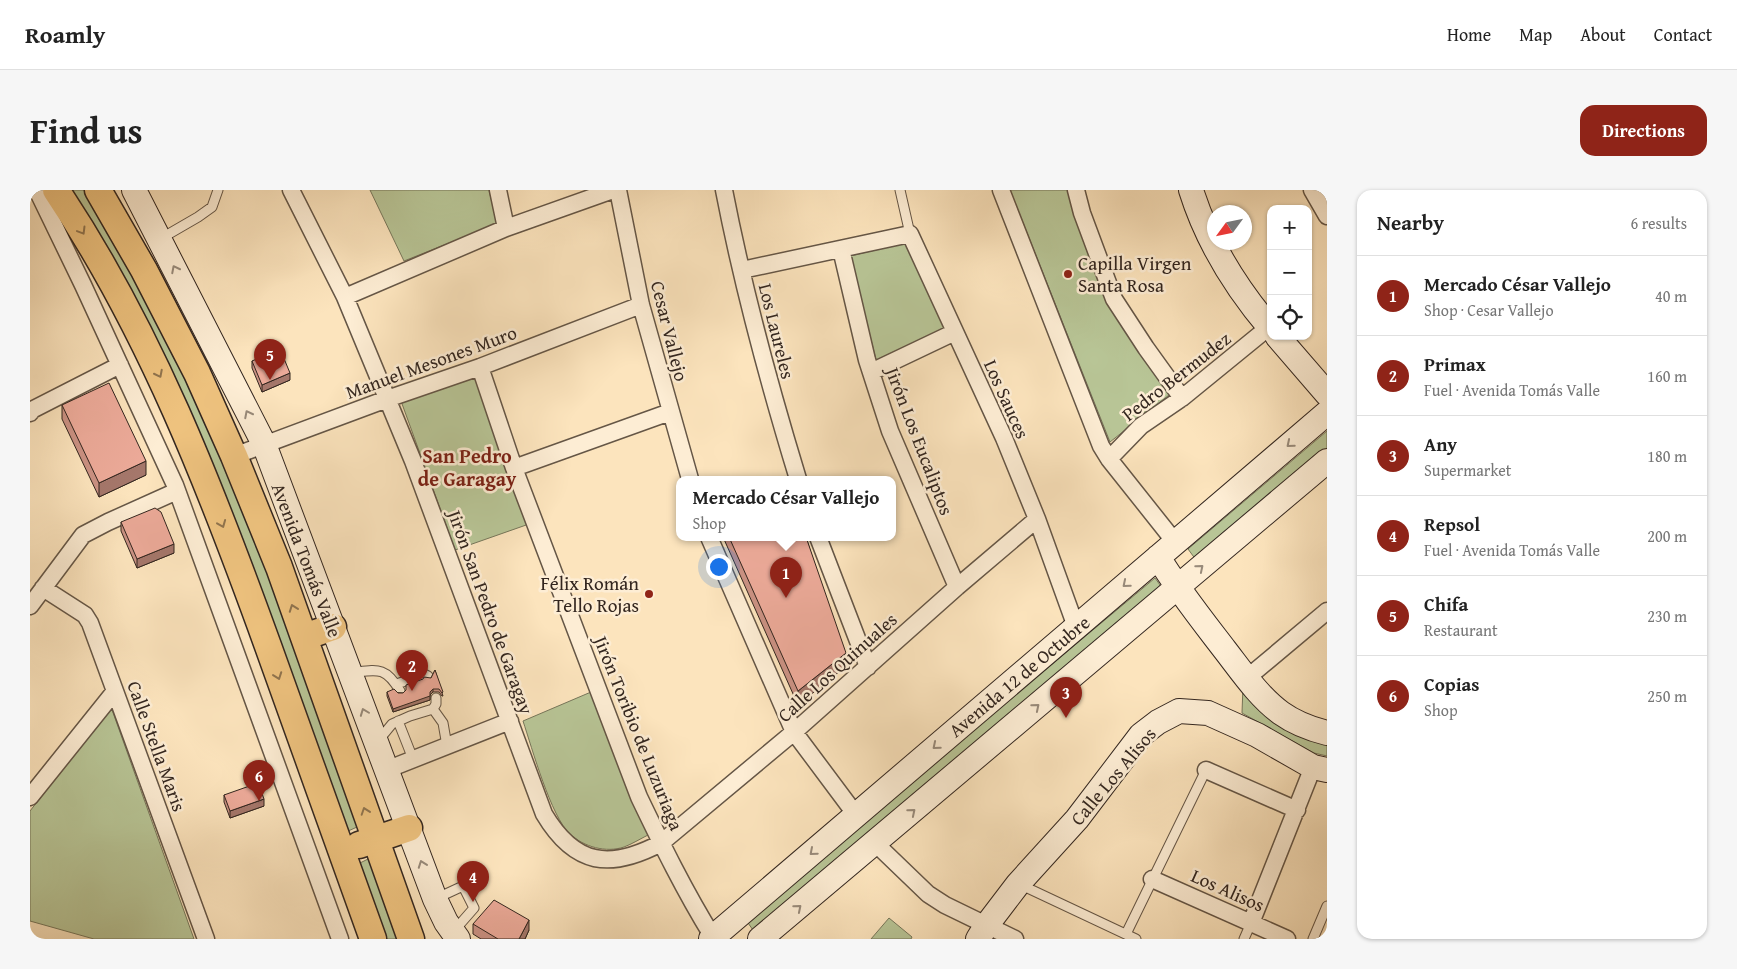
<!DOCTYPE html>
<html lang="en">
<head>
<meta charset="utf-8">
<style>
	body { margin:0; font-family:"Gentium Book Plus",serif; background:#f6f6f6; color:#222 }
	.controls { position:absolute; right:15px; top:15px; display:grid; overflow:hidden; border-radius:10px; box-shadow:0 1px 4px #0004 }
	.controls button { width:45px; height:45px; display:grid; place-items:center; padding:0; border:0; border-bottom:1px solid #e0e0e0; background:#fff; color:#222; font:25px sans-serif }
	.compass { position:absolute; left:1177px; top:15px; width:45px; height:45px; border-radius:50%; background:#fff; box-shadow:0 1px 4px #0004; rotate:237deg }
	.you { position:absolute; left:688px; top:376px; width:18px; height:18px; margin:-12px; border:4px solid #fff; border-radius:50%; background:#1a73e8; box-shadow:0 0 0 8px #1a73e833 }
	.badge { display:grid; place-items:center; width:32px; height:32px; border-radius:50%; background:#8f2418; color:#fff; font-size:16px; font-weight:700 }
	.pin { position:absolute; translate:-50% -41px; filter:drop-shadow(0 1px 2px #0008) }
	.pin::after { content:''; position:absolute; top:26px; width:18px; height:15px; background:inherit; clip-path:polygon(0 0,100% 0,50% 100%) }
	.popup { position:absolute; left:646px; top:286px; width:220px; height:65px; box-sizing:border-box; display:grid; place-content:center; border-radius:10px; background:#fff; filter:drop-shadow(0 1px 4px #0005); font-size:16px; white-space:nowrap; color:#767676 }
	.popup b { font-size:19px; color:#222 }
	.popup::after { content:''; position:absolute; left:50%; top:100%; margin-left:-10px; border:10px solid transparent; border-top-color:#fff }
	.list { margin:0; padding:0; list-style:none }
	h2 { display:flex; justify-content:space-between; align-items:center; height:65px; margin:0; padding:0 20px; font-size:21px }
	h2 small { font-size:16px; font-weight:400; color:#767676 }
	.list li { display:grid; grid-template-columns:32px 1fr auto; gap:15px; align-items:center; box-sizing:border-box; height:80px; padding:0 20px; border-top:1px solid #e0e0e0 }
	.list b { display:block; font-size:19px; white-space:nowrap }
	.list p { margin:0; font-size:16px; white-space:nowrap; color:#767676 }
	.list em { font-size:16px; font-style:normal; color:#767676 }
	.icon { flex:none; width:28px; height:28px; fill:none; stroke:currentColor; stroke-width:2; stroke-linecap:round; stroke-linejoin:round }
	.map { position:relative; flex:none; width:1297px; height:749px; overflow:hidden; border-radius:15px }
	header { display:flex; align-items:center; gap:30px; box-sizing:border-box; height:70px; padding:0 25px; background:#fff; border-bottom:1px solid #e0e0e0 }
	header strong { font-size:24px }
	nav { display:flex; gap:28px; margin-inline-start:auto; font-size:18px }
	.intro { display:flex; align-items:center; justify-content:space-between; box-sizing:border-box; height:120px; padding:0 30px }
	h1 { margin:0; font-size:35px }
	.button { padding:12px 22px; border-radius:15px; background:#8f2418; color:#fff; font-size:18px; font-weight:700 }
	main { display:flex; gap:30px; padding:0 30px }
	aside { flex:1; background:#fff; border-radius:15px; box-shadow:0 1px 4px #0004 }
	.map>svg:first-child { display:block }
	.green { fill:#b8c596; stroke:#76765a }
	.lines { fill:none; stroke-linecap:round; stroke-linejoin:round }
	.lane-casing { stroke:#655646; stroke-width:11 }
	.street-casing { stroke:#655646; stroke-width:19 }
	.secondary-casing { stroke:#33261f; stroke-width:26 }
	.primary-casing { stroke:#33261f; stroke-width:29 }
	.lane { stroke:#fdedd4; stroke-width:9 }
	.street { stroke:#fdedd4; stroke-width:16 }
	.secondary { stroke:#fdedd4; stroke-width:24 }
	.primary { stroke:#eec27e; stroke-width:26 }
	.wall { fill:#cb9284; stroke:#33261f }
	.shaded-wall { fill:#a5776b; stroke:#33261f }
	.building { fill:#ecaa99; stroke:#33261f }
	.oneway { stroke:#90744e }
	.oneway2 { stroke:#988a7a }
	.poi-dot { fill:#8f2418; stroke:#fdedd4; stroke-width:2 }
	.labels { text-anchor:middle; stroke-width:5; stroke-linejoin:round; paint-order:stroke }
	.poi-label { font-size:19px; fill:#33261f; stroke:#fdedd4; text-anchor:start }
	.street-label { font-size:19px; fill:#33261f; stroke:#fdedd4 }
	.neighbourhood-label { font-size:20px; font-weight:bold; fill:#7a1f14; stroke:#fdedd4 }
</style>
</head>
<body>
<header>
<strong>Roamly</strong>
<nav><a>Home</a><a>Map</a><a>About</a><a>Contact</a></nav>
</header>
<div class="intro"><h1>Find us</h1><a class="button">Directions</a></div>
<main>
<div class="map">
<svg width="1297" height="749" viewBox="0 0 1297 749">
	<rect width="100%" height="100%" fill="#fce4bd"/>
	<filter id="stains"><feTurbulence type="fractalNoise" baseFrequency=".004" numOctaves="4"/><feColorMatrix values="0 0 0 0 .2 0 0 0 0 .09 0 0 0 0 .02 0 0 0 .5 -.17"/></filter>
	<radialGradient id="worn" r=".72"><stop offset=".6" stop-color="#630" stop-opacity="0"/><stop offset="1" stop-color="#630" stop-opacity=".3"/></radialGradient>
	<path class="green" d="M 36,0 L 58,0 L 116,103 L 218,319 L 327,629 L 327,637 L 316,642 L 188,309 Z
		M 340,0 L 459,0 L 467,34 L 374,71 Z
		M 980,0 L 1040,0 L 1056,58 L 1074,105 L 1139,205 L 1080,252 Z
		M 875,53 L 915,138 L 846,170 L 820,66 Z
		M 445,184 L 499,334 L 425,360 L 371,211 Z
		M 1297,241 L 1297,268 L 1169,374 L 1158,359 Z
		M 1125,388 L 1135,402 L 725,743 L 716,730 Z
		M 1213,495 L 1297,548 L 1297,566 L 1284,563 L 1212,523 Z
		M 561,502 L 618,645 C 610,649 602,654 594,657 C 576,663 554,657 540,644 C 521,627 502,558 493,531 Z
		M 81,517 L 164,749 L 64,749 L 0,731 L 0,621 Z
		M 338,669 L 342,672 L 370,749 L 349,749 L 328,674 Z
		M 859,728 L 882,747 L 881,749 L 841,749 Z"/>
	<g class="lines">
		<g class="lane-casing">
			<path id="lane" d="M 870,0 L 880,44
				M 130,49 L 168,27 L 182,17 L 188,0
				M 320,483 C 346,480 355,475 370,501
				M 367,494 L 394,484 L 398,486
				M 403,519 L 406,514 L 406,508
				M 368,531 L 383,569
				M 348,551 L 362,534 L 380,526 L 403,519 L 413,533 L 417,556
				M 989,694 L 1106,749
				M 405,709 L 433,696 L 444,718 L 423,742
				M 1096,744 L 1176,580
				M 1214,749 L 1221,733
				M 1283,749 L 1297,716"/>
		</g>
		<g class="street-casing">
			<path id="street" d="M 7,0 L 53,95 L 145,295 L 310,749
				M 261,0 L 315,107 L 383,271 L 514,624 C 545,676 580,680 631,653 L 764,542 L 927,397 L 1007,329
				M 468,0 L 476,38
				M 588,0 L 611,115 L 660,289
				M 694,0 C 713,98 739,194 768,289
				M 971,0 L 1071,256 L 1079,269 L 1145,352
				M 1046,0 L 1052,23 L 1084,109 L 1116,158 L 1152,208
				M 1282,0 L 1297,26
				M 811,59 L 837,170 L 860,241 L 927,397
				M 712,80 L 880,44 L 974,248 L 1007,329 L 1046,437
				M 315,107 L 476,38 L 583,0
				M 450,177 L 484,278 L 609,607 C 632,655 655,702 683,747
				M 841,182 L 925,142
				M 0,223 L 2,220 L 90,175
				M 204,266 L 357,209 L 450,177 L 611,115
				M 1079,269 L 1111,236 L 1152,208 L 1239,137
				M 484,278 L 640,222
				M 679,347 L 764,542 L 826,625
				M 788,347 L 838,477
				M 13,398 L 55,425 L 60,433 L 176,749
				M 0,416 L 53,345 L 78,332 L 147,301
				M 1217,488 L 1297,421
				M 356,580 L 480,531
				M 1176,580 L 1267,620
				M 0,607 L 85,501
				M 845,653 L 898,704 L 915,715 L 985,749
				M 1122,689 L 1257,749
				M 1221,733 L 1283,577"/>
		</g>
		<g class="secondary-casing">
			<path id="secondary" d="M 104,0 L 234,254 L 405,709 L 416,732 L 428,749
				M 1161,0 C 1177,51 1206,98 1241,139
				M 1247,146 L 1297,204
				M 1128,367 C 1148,400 1172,430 1195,460 C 1212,482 1229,507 1251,523 C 1265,533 1281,539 1297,543
				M 681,749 L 1297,223
				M 730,749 L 1297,271
				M 948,749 L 956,736 L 988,694 L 1047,629 L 1111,545 L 1128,532 L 1149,521 L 1178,523 L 1227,545 L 1283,577 L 1297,580"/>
		</g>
		<g class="primary-casing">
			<path id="primary" d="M 26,0 C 120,140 181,298 238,456 C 273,554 308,651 343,749
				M 68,0 L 114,80 L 167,183 L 204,266 L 249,377 L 381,749
				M 274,447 L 303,437
				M 329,655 L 379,638"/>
		</g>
		<use href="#lane" class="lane"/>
		<use href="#street" class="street"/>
		<use href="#secondary" class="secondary"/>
		<use href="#primary" class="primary"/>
	</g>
	<path class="wall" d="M 222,171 L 260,190 L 232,202 L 222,178 Z
		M 32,215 L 116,285 L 69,307 L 32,229 Z
		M 91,332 L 144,363 L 107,378 L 91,341 Z
		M 693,347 L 776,347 L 816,476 L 768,515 Z
		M 405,480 L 413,506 L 412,506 L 409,502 L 403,502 L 400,505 L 400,510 L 363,522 L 357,506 L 357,502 L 373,503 L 401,488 Z
		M 194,605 L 234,616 L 200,628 L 194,612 Z
		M 443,734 L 499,740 L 495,749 L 451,749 L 443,744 Z"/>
	<path class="shaded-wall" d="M 260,183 L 260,190 L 232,202 L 232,195 Z
		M 116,271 L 116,285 L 69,307 L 69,293 Z
		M 144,354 L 144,363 L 107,378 L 107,369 Z
		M 816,463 L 816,476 L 768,515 L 768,501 Z
		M 403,499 L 403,502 L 400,505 L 400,510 L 363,522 L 363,519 L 400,502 Z
		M 234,609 L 234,616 L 200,628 L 200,621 Z
		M 499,730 L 499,740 L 495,749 L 489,749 Z"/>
	<path class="building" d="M 250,159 L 260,183 L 232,195 L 222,171 Z
		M 79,193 L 116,271 L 69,293 L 32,215 Z
		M 125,318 L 131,322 L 144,354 L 107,369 L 91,332 Z
		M 699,347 L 776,347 L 816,463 L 768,501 Z
		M 405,480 L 413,502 L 412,503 L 409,499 L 403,499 L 400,502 L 400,506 L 363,519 L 357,502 L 364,499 L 368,503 L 373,503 L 376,500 L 376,495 L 393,489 L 394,487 L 401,488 Z
		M 228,593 L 234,609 L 200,621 L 194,605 Z
		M 464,710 L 499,730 L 489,749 L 468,749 L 443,734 Z"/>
	<defs><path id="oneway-chevron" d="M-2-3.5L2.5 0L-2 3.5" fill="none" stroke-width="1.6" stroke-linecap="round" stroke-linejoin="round" transform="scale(1.25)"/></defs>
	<g class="oneway">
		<use href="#oneway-chevron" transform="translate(52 41) rotate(59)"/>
		<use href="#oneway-chevron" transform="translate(129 184) rotate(63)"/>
		<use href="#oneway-chevron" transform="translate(192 334) rotate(68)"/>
		<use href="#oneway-chevron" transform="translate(263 418) rotate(-110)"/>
		<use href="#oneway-chevron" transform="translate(248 486) rotate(70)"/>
		<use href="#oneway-chevron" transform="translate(335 621) rotate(-109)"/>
	</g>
	<g class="oneway2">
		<use href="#oneway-chevron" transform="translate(145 79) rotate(-117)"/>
		<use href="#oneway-chevron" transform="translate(218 224) rotate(-117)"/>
		<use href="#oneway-chevron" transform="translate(1260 254) rotate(140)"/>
		<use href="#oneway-chevron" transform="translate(1170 378) rotate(-40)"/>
		<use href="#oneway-chevron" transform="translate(1096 394) rotate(140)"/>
		<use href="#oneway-chevron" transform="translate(1006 517) rotate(-40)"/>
		<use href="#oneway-chevron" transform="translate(334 522) rotate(-111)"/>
		<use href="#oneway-chevron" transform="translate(906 556) rotate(140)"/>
		<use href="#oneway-chevron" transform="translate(882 622) rotate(-40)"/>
		<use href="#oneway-chevron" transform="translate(783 662) rotate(139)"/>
		<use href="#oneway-chevron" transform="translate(392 674) rotate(-110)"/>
		<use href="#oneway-chevron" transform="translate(768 718) rotate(-40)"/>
	</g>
	<g class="poi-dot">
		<circle cx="1038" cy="84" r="5"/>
		<circle cx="619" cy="404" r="5"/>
	</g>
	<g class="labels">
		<g class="poi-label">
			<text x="1048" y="80">Capilla Virgen<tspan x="1048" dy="22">Santa Rosa</tspan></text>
			<text x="609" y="400" text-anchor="end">Félix Román<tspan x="609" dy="22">Tello Rojas</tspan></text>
		</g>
		<g class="street-label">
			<text transform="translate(640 141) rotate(76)" y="7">Cesar Vallejo</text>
			<text transform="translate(747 141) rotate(76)" y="7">Los Laureles</text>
			<text transform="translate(401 172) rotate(-20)" y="7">Manuel Mesones Muro</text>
			<text transform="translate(1146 186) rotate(-38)" y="7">Pedro Bermudez</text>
			<text transform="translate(977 209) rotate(66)" y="7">Los Sauces</text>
			<text transform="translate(890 251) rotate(69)" y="7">Jirón Los Eucaliptos</text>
			<text transform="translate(277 370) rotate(69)" y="7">Avenida Tomás Valle</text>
			<text transform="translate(461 422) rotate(70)" y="7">Jirón San Pedro de Garagay</text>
			<text transform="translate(807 477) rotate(-42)" y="7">Calle Los Quinuales</text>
			<text transform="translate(989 486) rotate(-40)" y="7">Avenida 12 de Octubre</text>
			<text transform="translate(609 543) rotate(68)" y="7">Jirón Toribio de Luzuriaga</text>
			<text transform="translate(127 556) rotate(70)" y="7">Calle Stella Maris</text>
			<text transform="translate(1083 586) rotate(-50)" y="7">Calle Los Alisos</text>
			<text transform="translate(1198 700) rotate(24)" y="7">Los Alisos</text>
		</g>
		<g class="neighbourhood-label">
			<text x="437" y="273">San Pedro<tspan x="437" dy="23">de Garagay</tspan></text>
		</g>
	</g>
	<rect width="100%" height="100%" filter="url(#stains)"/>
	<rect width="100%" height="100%" fill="url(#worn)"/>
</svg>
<div class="controls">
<button>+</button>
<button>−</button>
<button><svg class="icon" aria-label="locate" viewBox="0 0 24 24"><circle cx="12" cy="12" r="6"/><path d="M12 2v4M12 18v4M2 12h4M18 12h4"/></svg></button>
</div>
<svg class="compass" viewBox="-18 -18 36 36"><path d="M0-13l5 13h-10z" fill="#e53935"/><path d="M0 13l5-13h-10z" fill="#767676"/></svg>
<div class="you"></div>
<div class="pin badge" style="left:756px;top:408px">1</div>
<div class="popup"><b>Mercado César Vallejo</b>Shop</div>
<div class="pin badge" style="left:382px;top:501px">2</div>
<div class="pin badge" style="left:1036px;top:528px">3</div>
<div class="pin badge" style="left:443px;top:712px">4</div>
<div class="pin badge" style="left:240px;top:190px">5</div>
<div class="pin badge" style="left:229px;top:611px">6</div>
</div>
<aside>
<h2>Nearby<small>6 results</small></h2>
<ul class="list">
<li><span class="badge">1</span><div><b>Mercado César Vallejo</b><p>Shop · Cesar Vallejo</p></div><em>40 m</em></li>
<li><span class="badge">2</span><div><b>Primax</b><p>Fuel · Avenida Tomás Valle</p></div><em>160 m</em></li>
<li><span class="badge">3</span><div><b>Any</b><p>Supermarket</p></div><em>180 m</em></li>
<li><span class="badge">4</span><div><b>Repsol</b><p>Fuel · Avenida Tomás Valle</p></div><em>200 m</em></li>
<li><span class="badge">5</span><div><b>Chifa</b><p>Restaurant</p></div><em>230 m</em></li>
<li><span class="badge">6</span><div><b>Copias</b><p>Shop</p></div><em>250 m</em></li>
</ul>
</aside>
</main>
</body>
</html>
